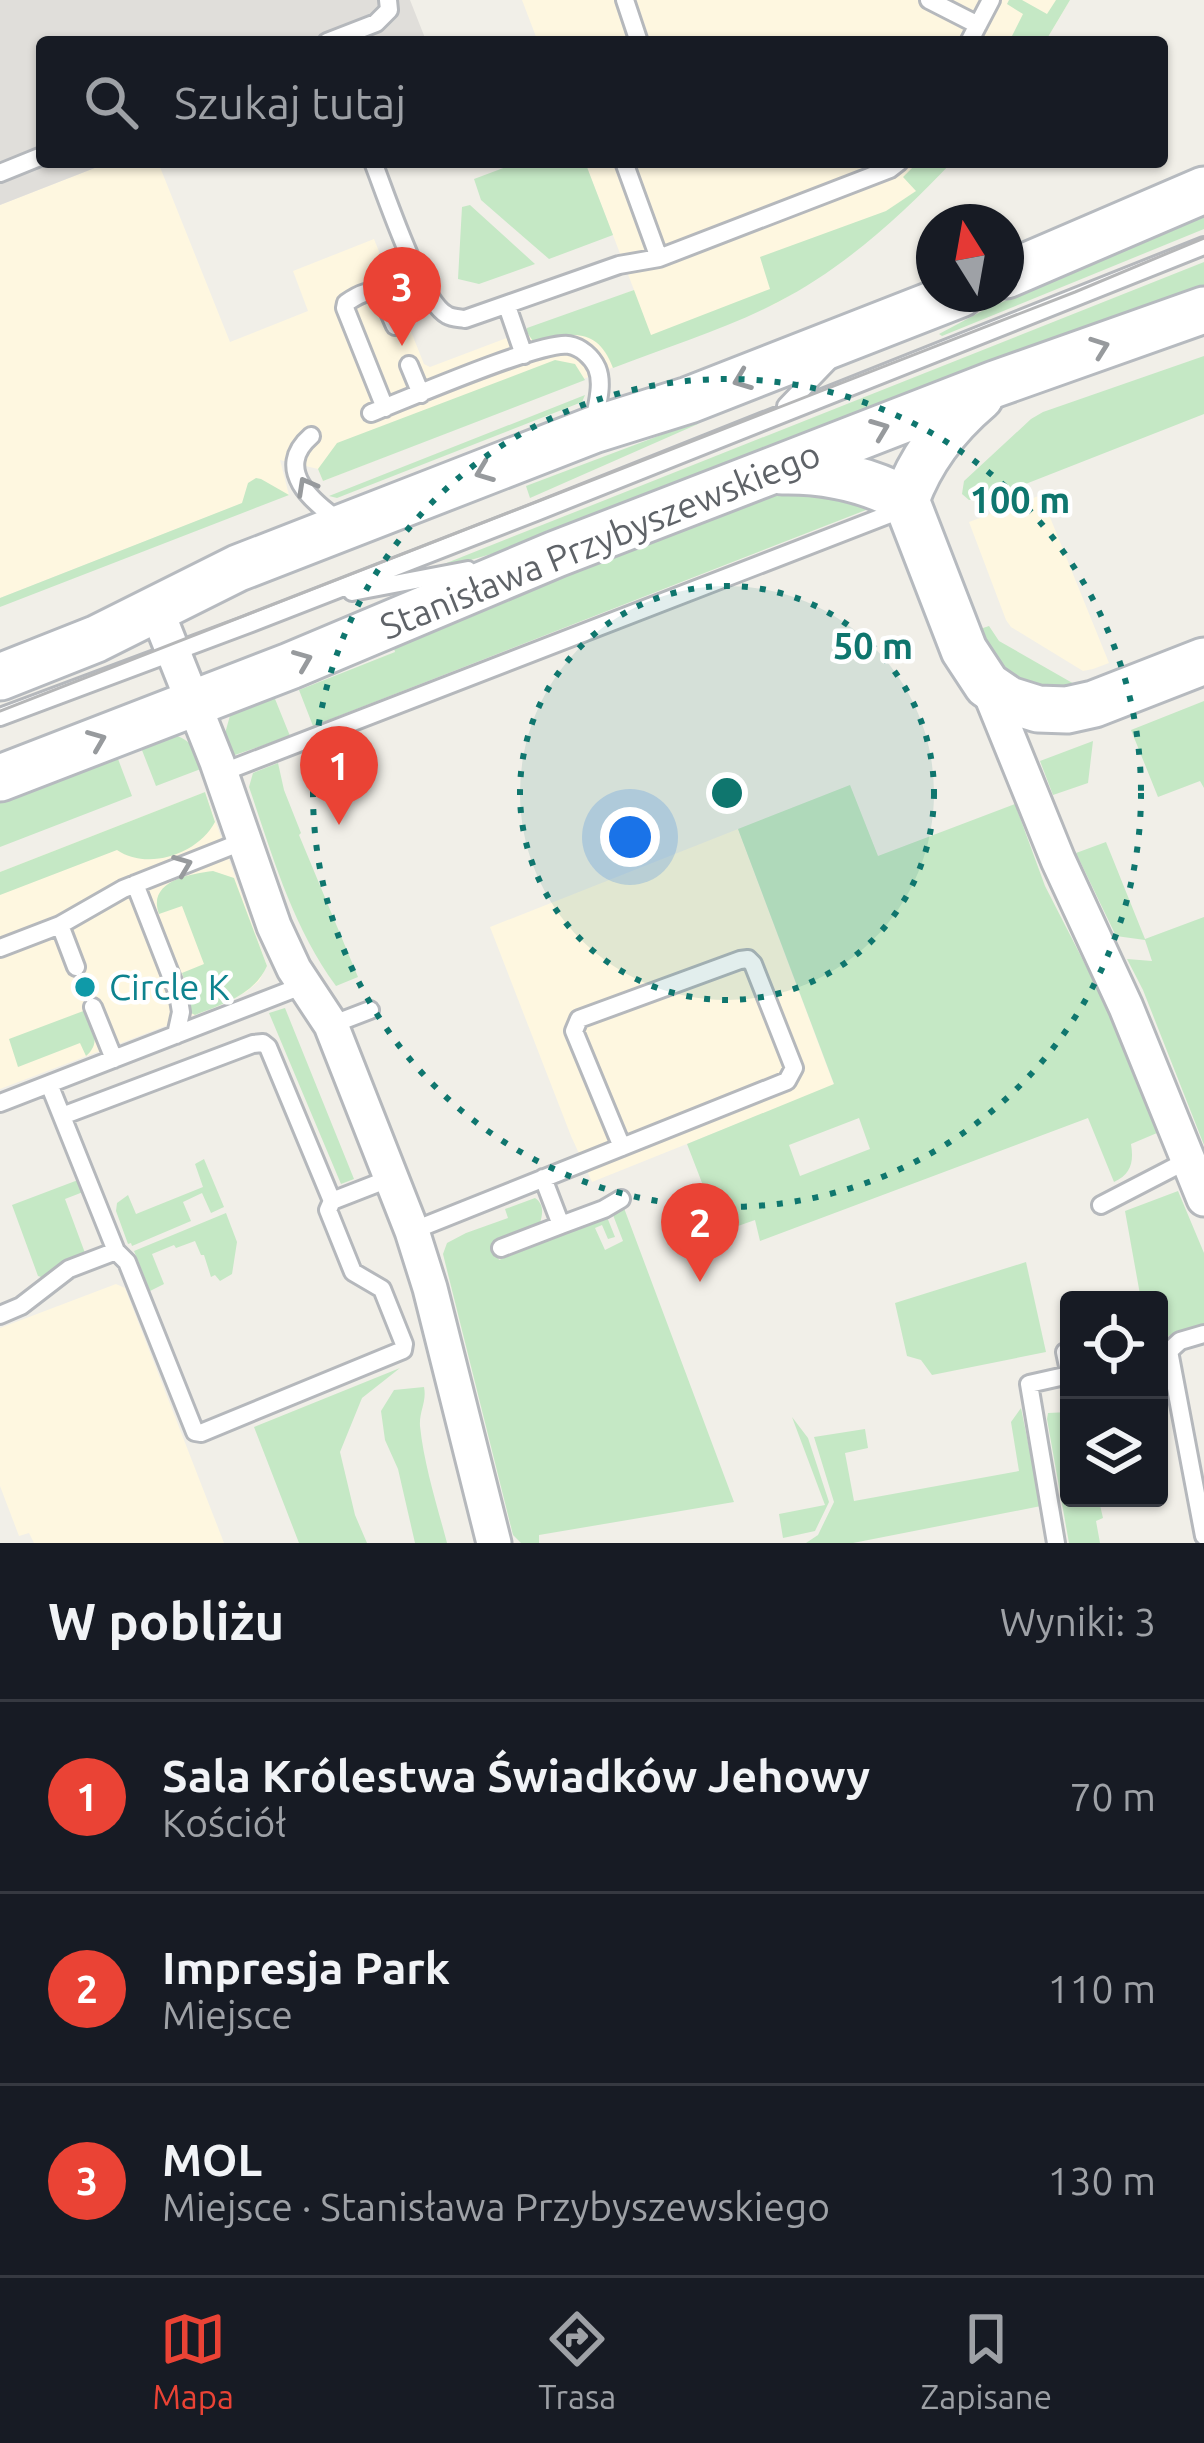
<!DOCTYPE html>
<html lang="pl">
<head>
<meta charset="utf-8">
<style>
	body { margin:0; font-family:Ubuntu,sans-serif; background:#20242c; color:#f1f3f6 }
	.controls { position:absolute; right:36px; bottom:36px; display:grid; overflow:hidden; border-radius:12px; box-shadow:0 3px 9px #0004 }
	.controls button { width:108px; height:108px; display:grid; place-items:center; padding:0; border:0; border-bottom:3px solid #363941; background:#171b24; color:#f1f3f6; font:60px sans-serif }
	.compass { position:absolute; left:916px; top:204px; width:108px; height:108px; border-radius:50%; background:#171b24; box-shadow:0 3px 9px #0004; rotate:349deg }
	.you { position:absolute; left:630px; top:837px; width:42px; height:42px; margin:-30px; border:9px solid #fff; border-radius:50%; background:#1a73e8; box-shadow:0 0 0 18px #1a73e833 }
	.badge { display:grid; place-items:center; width:78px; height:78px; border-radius:50%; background:#ea4335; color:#fff; font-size:39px; font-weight:700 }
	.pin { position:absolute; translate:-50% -99px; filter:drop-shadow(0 3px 6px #0008) }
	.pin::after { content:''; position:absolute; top:63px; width:42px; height:36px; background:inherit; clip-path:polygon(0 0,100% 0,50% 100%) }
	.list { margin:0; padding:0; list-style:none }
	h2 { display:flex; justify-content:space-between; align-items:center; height:156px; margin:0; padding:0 48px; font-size:51px }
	h2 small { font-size:39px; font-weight:400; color:#9ea1a6 }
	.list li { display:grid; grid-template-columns:78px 1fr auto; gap:36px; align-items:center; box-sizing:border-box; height:192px; padding:0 48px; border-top:3px solid #363941 }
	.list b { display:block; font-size:45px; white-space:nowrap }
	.list p { margin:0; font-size:39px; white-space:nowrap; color:#9ea1a6 }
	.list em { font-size:39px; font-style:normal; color:#9ea1a6 }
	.icon { flex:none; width:66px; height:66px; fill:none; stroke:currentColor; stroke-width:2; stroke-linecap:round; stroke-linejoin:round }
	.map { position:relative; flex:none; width:1204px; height:1543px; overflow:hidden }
	.search { position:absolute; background:#171b24; box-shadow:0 3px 9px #0004; left:36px; right:36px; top:36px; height:132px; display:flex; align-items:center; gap:30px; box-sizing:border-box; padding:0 42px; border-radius:12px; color:#9ea1a6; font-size:45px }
	.sheet { height:732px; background:#171b24 }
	nav { display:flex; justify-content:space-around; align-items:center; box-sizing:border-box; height:168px; border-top:3px solid #363941; background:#171b24; font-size:33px; color:#9ea1a6 }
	nav a { display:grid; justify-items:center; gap:6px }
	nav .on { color:#ea4335 }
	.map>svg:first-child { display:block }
	.commercial { fill:#fef7e0 }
	.industrial { fill:#e0deda }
	.green { fill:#c5e8c5; fill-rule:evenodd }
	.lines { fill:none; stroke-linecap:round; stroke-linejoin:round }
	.lane-casing { stroke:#b5b8bc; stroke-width:22 }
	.street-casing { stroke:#b5b8bc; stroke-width:39 }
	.secondary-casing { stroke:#b6babf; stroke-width:51 }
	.lane { stroke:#fff; stroke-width:16 }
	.street { stroke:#fff; stroke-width:33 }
	.secondary { stroke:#fff; stroke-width:45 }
	.tram { stroke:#b6b7b8; stroke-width:3 }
	.oneway { stroke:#979a9d }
	.ring { fill:none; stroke:#0f766e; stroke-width:6; stroke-dasharray:6 12 }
	.culture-dot { fill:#0f9aa8; stroke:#fff; stroke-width:4.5 }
	.labels { text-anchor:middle; stroke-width:9; stroke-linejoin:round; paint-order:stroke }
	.street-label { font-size:36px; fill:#5f6368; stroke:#fff }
	.culture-label { font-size:36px; fill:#0d838f; stroke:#fff; text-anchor:start }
	.centre { fill:#0f766e; stroke:#fff; stroke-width:6 }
	.ring-label { font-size:36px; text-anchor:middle; font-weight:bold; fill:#0f766e; stroke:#fff; stroke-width:9; stroke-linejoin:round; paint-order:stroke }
</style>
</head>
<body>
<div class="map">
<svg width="1204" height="1543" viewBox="0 0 1204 1543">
	<rect width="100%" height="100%" fill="#f1efe8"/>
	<path class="commercial" d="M 522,0 L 1070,0 L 1045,42 L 538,42 Z
		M 110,162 L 158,162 L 230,342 L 308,311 L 293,271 L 374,239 L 424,364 L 430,367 L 634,290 L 585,162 L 952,162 L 878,233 L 804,287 L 775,304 L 323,481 L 318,469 L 280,460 L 289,495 L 243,503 L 0,598 L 0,205 Z
		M 1041,495 L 1109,663 L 1093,669 L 1083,671 L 1011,627 L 1006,620 L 969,522 Z
		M 205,792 L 267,966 L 259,981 L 246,992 L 218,1006 L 0,1089 L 0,872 Z
		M 738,829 L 834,1085 L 592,1182 L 571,1136 L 490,927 Z
		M 116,1284 L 125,1288 L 224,1543 L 34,1543 L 29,1533 L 19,1536 L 0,1486 L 0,1328 Z"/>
	<path class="industrial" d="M 0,0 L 410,0 L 425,38 L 417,42 L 42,42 L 42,162 L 110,162 L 0,205 Z"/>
	<path class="green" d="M 1009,0 L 1022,0 L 1047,14 L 1056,0 L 1070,0 L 1045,42 L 1009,42 L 1023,14 L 1007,4 Z
		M 519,162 L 585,162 L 613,235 L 549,259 L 481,200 L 474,179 Z
		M 918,162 L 952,162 C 902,215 844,268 778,302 C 726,329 667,347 613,368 C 598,327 570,331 535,344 L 526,331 L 527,328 L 634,290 L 651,335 L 770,289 L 760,257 L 886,211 L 916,191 L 903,177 Z
		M 470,205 L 535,264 L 479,284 L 458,279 L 462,207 Z
		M 1204,214 L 1204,229 L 942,336 L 939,334 L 984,310 Z
		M 1204,262 L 1204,285 L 1040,343 L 505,550 L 426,573 L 424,572 Z
		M 1204,356 L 1204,414 L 990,498 L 969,500 L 962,494 L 964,481 L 1031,419 L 1043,412 Z
		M 555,360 L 575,364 L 585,380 L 323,481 L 318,469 L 337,443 Z
		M 585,395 L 582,402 L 337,498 L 329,496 Z
		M 698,421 L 698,424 L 530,498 L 526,486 Z
		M 261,479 L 289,495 L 0,607 L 0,598 L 242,503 L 248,483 L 256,478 Z
		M 800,490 C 823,492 848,495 866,510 L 313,726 L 299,690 L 395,652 L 393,644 L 777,494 Z
		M 989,626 L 999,641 L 1083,689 C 1029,701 999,677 980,629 Z
		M 271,689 L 290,736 L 229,757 L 224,737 L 231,712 Z
		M 1204,701 L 1204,788 L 1200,781 L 1158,797 L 1131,730 Z
		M 169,733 C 189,739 197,748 206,767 L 156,786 L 138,740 Z
		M 1093,741 L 1088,783 L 1053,795 L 1040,761 Z
		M 115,751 L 132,796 L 0,847 L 0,796 Z
		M 278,763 L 284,790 L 301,833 L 299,835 L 358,977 L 336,986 C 292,926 273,857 249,787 L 253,773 Z
		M 850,785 L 878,856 L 1015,804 L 1045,886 L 1108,1009 L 1157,1133 L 1131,1144 C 1134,1162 1131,1174 1114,1182 L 1088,1118 L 760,1241 L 755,1220 L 721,1232 L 687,1144 L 834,1084 L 738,829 ZM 859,1118 L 870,1149 L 800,1176 L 789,1145 Z
		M 205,792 L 215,822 C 198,854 148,871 117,850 L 0,895 L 0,872 Z
		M 1106,842 L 1145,939 L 1204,917 L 1204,1145 L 1143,990 L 1127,959 L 1152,961 L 1145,940 L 1116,936 L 1076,853 Z
		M 213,871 L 234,878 L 267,966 C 254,995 223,1004 195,1015 L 189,1012 L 187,988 L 182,973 L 204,964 L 182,906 L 159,914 C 147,882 188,874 213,871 Z
		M 285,1008 L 354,1179 L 341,1184 L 269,1013 Z
		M 86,1010 C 92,1027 102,1043 86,1056 L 80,1043 L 18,1067 L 9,1039 Z
		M 204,1159 L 224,1207 L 211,1213 L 202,1193 L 183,1202 L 191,1221 L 132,1246 L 131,1243 L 128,1244 L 116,1211 L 117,1203 L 128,1195 L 136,1214 L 203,1187 L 195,1164 Z
		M 78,1180 L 83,1192 L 65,1199 L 85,1253 L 61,1264 L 47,1279 L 38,1276 L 12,1205 Z
		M 1178,1191 L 1204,1253 L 1204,1324 L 1159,1339 L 1159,1300 L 1141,1300 L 1125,1211 Z
		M 535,1198 C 544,1204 543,1213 540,1223 L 493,1243 L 499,1260 L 607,1217 L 615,1237 L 608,1239 L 602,1225 L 595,1228 L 605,1250 L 623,1241 L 613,1215 L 624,1208 L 734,1502 L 539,1535 L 539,1543 L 521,1543 L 513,1535 L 443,1254 L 447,1243 L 466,1233 L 508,1218 L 505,1209 Z
		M 226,1213 L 237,1242 L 232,1274 L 220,1281 L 215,1275 L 211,1277 L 204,1255 L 201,1255 L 195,1241 L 176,1248 L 174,1245 L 152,1254 L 164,1284 L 150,1291 L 134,1251 Z
		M 1026,1262 L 1046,1352 L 932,1375 L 921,1360 L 907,1356 L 895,1303 Z
		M 400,1368 L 362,1398 L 340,1452 L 355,1515 L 367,1543 L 299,1543 L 254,1427 Z
		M 424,1387 C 427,1402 419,1411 420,1426 C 424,1465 437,1505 447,1543 L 415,1543 L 398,1469 L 385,1440 L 381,1411 L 394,1390 Z
		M 1021,1408 L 1041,1506 L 853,1543 L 806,1543 L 818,1535 L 834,1502 L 814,1437 L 865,1429 L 868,1448 L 845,1453 L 854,1501 L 1019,1471 L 1011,1422 Z
		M 1069,1412 L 1069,1498 L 1091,1498 L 1093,1502 L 1099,1501 L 1103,1518 L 1096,1521 L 1100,1543 L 1069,1543 L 1047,1419 L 1048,1413 Z
		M 792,1417 L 808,1438 L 829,1502 L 815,1531 L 783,1538 L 779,1514 L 825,1505 Z"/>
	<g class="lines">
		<g class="lane-casing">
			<path id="lane" d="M 625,0 L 639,42
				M 929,0 L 978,25
				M 327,42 L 376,23 L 389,10 L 388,0
				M 969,42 L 991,0
				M 373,162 C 385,192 421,302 447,315 C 452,318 459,318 465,319 L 619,265 L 659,258 L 890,169 L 899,162
				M 624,162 L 659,258
				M 0,173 L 42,156
				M 507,306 L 524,355
				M 409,365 L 421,394
				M 786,406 L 834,356
				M 385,408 L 345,308 L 346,303 C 379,280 382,297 395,326
				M 371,413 C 405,400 542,340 569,345 C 581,347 592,357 597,368 C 604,385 596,407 594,424
				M 311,436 C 273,469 312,502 341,522
				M 352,592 L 468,570
				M 0,717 L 246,625 L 536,512 L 1204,246
				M 221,773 L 903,509
				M 135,884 L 178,994 L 181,1012 L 176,1035
				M 60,925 L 76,967
				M 0,948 L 60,925 L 123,889 L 244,841
				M 93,1007 L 114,1059
				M 331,1025 L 370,1010
				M 49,1084 L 116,1251 L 127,1262 L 195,1432 L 201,1433 L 403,1350 L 404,1344 L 382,1289 L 353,1272 L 328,1210 L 332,1201 L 391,1178
				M 0,1103 L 304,985
				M 62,1116 L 253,1044 L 263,1043 L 268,1047 L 332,1201
				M 543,1178 L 561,1225 L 604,1209 L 621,1199
				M 1101,1205 L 1188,1160
				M 412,1231 L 787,1081 L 794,1068 L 753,964 L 748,959 L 740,960 L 579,1019 L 574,1031 L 622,1147
				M 501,1248 L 561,1225
				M 0,1315 L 21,1306 L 69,1269 L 116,1251
				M 1169,1351 L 1204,1536
				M 1065,1352 L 1069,1371
				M 1160,1354 L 1169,1351 L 1180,1341 L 1204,1334
				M 1056,1543 L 1029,1384 L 1069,1375"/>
		</g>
		<g class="street-casing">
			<path id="street" d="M 156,609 L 217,762 L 274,926 L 294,969 L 331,1025 L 412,1231 L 430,1288 L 494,1543
				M 987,685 L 1058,860 L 1126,1007 L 1204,1199"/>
		</g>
		<g class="secondary-casing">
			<path id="secondary" d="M 1006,275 L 1204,190
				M 782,471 C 827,470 867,479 906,500
				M 906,500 L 964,650 L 987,685 L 1009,700 L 1038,709 L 1067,710 L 1094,704 L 1204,661
				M 906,500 C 921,458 947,425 980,397
				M 0,677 L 96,639 L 238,568 L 593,430 L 689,400 L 960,294
				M 0,778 L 290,666 L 556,554 L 771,471 L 995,384 L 1204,310"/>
		</g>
		<use href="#lane" class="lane"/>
		<use href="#street" class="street"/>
		<use href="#secondary" class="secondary"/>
		<path class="tram" d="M 0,711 L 1075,292 L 1204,238"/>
	</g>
	<defs><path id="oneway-chevron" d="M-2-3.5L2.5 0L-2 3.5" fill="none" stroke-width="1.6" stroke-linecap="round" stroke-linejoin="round" transform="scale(3)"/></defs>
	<g class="oneway">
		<use href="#oneway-chevron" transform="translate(1100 347) rotate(-20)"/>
		<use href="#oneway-chevron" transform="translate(742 380) rotate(159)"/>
		<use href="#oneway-chevron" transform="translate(880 429) rotate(-21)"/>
		<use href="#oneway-chevron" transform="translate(484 472) rotate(159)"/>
		<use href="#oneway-chevron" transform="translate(306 486) rotate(-119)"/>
		<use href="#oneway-chevron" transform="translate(303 660) rotate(-22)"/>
		<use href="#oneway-chevron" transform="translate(97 740) rotate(-22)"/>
		<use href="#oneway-chevron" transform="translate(183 865) rotate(-21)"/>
	</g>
	<circle cx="727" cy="793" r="207" fill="#0f766e" fill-opacity=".12"/>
	<g class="ring">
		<circle cx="727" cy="793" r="207"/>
		<circle cx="727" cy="793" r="414"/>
	</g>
	<circle class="culture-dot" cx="85" cy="987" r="12"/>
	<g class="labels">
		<g class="street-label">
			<text transform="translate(600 540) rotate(-22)" y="13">Stanisława Przybyszewskiego</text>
		</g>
		<g class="culture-label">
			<text x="109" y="1000">Circle K</text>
		</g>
	</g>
	<circle cx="727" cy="793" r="18" class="centre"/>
	<g class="ring-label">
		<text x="1020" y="513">100 m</text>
		<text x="873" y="659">50 m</text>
	</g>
</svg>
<div class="controls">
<button><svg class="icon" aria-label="locate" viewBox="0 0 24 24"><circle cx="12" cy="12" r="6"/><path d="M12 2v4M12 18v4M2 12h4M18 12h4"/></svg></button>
<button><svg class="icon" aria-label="layers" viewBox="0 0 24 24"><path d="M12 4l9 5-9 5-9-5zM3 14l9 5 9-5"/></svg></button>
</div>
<svg class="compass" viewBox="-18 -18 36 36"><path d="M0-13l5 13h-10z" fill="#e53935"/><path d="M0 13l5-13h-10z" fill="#9ea1a6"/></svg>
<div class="you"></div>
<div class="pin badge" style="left:339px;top:825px">1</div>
<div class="pin badge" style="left:700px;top:1282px">2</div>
<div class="pin badge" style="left:402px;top:346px">3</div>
<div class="search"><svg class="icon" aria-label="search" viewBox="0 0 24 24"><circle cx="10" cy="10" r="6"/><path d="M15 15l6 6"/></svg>Szukaj tutaj</div>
</div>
<section class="sheet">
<h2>W pobliżu<small>Wyniki: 3</small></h2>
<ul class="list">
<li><span class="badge">1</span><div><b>Sala Królestwa Świadków Jehowy</b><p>Kościół</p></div><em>70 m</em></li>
<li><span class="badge">2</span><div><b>Impresja Park</b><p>Miejsce</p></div><em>110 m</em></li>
<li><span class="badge">3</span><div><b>MOL</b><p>Miejsce · Stanisława Przybyszewskiego</p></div><em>130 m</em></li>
</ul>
</section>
<nav>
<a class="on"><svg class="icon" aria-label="map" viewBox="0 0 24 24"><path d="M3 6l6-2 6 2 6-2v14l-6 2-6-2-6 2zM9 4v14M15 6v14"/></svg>Mapa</a>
<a><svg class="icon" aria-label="directions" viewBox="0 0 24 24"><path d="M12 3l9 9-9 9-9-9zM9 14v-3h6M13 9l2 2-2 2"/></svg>Trasa</a>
<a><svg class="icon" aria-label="saved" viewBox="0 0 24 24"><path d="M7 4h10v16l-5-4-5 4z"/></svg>Zapisane</a>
</nav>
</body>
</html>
